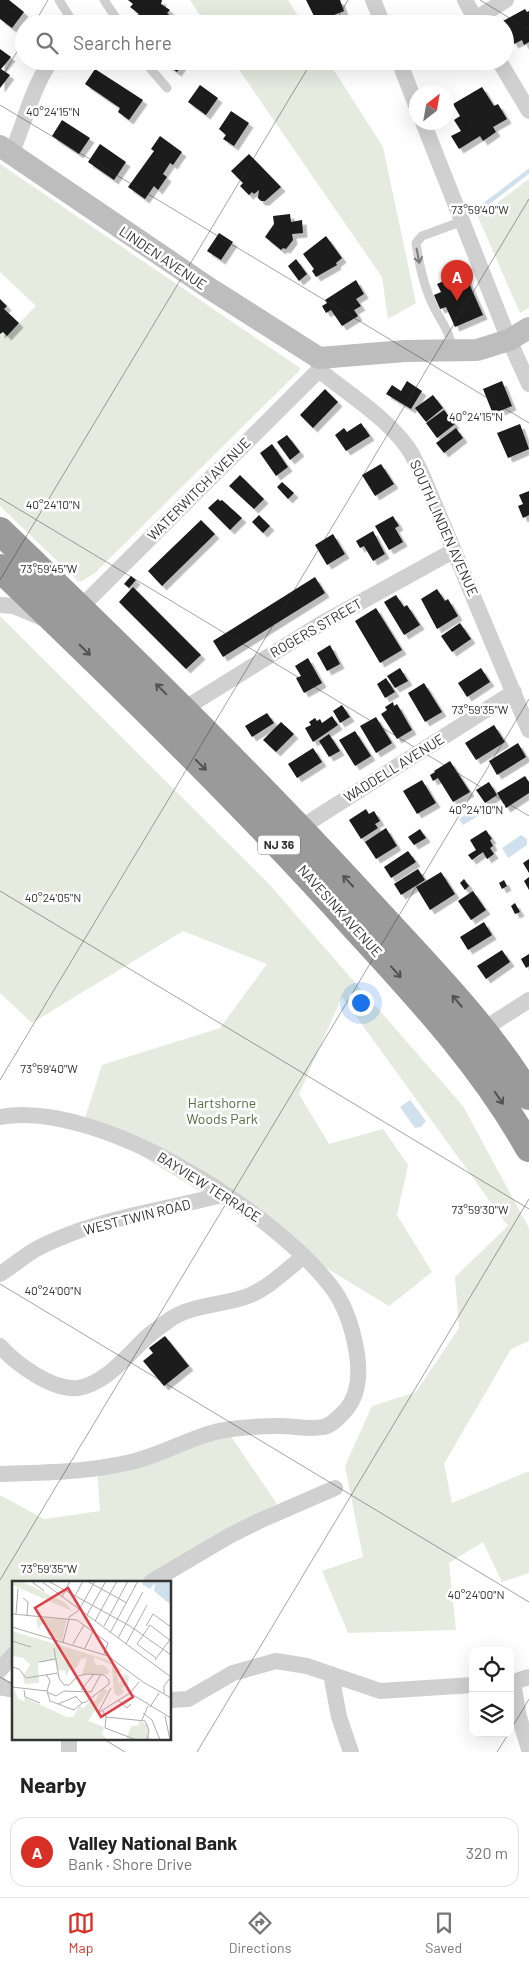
<!DOCTYPE html>
<html lang="en">
<head>
<meta charset="utf-8">
<style>
	body { margin:0; font-family:Barlow,sans-serif; background:#f6f6f6; color:#222 }
	.controls { position:absolute; right:15px; bottom:15px; display:grid; overflow:hidden; border-radius:10px; box-shadow:0 5px 20px #0002 }
	.controls button { width:45px; height:45px; display:grid; place-items:center; padding:0; border:0; border-bottom:1px solid #e0e0e0; background:#fff; color:#222; font:25px sans-serif }
	.compass { position:absolute; left:409px; top:85px; width:45px; height:45px; border-radius:50%; background:#fff; box-shadow:0 5px 20px #0002; rotate:31deg }
	.you { position:absolute; left:360px; top:1002px; width:18px; height:18px; margin:-12px; border:4px solid #fff; border-radius:50%; background:#1a73e8; box-shadow:0 0 0 8px #1a73e833 }
	.badge { display:grid; place-items:center; width:32px; height:32px; border-radius:50%; background:#d93025; color:#fff; font-size:16px; font-weight:700 }
	.pin { position:absolute; translate:-50% -41px; filter:drop-shadow(0 1px 2px #0008) }
	.pin::after { content:''; position:absolute; top:26px; width:18px; height:15px; background:inherit; clip-path:polygon(0 0,100% 0,50% 100%) }
	.list { margin:0; padding:0; list-style:none }
	h2 { display:flex; justify-content:space-between; align-items:center; height:65px; margin:0; padding:0 20px; font-size:21px }
	h2 small { font-size:16px; font-weight:400; color:#767676 }
	.list li { display:grid; grid-template-columns:32px 1fr auto; gap:15px; align-items:center; box-sizing:border-box; height:70px; margin:0 10px 10px; padding:0 10px; border:1px solid #e0e0e0; border-radius:15px }
	.list b { display:block; font-size:19px; white-space:nowrap }
	.list p { margin:0; font-size:16px; white-space:nowrap; color:#767676 }
	.list em { font-size:16px; font-style:normal; color:#767676 }
	.icon { flex:none; width:28px; height:28px; fill:none; stroke:currentColor; stroke-width:2; stroke-linecap:round; stroke-linejoin:round }
	.map { position:relative; flex:none; width:529px; height:1752px; overflow:hidden }
	.search { position:absolute; background:#fff; box-shadow:0 5px 20px #0002; left:15px; right:15px; top:15px; height:55px; display:flex; align-items:center; gap:12px; box-sizing:border-box; padding:0 18px; border-radius:28px; color:#767676; font-size:19px }
	.sheet { height:145px; background:#fff }
	nav { display:flex; justify-content:space-around; align-items:center; box-sizing:border-box; height:70px; border-top:1px solid #e0e0e0; background:#fff; font-size:14px; color:#767676 }
	nav a { display:grid; justify-items:center; gap:2px }
	nav .on { color:#d93025 }
	.map>svg:first-child { display:block }
	.green { fill:#e5ebdf }
	.water { fill:#d0e1ed }
	.lines { fill:none; stroke-linecap:round; stroke-linejoin:round }
	.stream { stroke:#d0e1ed; stroke-width:4.5 }
	.building { fill:#1a1a1a; filter:url(#shadow) }
	.lane { stroke:#d0d0d0; stroke-width:9 }
	.street { stroke:#d0d0d0; stroke-width:16 }
	.secondary { stroke:#bdbdbd; stroke-width:22 }
	.highway { stroke:#9a9a9a; stroke-width:28 }
	.oneway { stroke:#7a7a7a }
	.oneway2 { stroke:#525252 }
	.ticks { fill:none; stroke:#333; stroke-width:1; stroke-opacity:0.45 }
	.labels { text-anchor:middle; stroke-width:5; stroke-linejoin:round; paint-order:stroke }
	.shield { fill:#fff; stroke:#707070; stroke-width:1 }
	.shield-label { font-size:12px; font-weight:bold; fill:#333 }
	.street-label { font-size:14px; fill:#333; stroke:#fff }
	.park-label { font-size:14px; fill:#556e41; stroke:#fff }
	.inset-road { fill:none; stroke:#adadad; stroke-width:1 }
	.view { fill:#de4047; fill-opacity:0.15; stroke:#de4047; stroke-width:2.5 }
	.inset-edge { fill:none; stroke:#333; stroke-width:2.5 }
	.ticks-label { font-size:12px; text-anchor:middle; fill:#333; stroke:#fff; stroke-width:5; stroke-linejoin:round; paint-order:stroke }
</style>
</head>
<body>
<div class="map">
<svg width="529" height="1752" viewBox="0 0 529 1752">
	<defs>
		<filter id="shadow"><feDropShadow dx="4.5" dy="4.5" stdDeviation="0" flood-color="#0004"/></filter>
	</defs>
	<rect width="100%" height="100%" fill="#fff"/>
	<path class="green" d="M 190,0 L 288,0 L 303,24 L 206,24 Z
		M 233,61 L 328,61 L 383,147 L 416,303 L 388,319 L 382,277 Z
		M 0,164 L 300,368 L 299,371 L 95,573 L 82,581 L 78,581 L 0,506 L 0,334 L 3,332 L 7,336 L 36,306 L 0,272 Z
		M 529,179 L 529,308 L 520,313 L 478,217 Z
		M 0,616 L 268,883 L 463,1106 L 529,1228 L 529,1341 L 511,1349 L 444,1464 L 452,1503 L 529,1471 L 529,1573 L 502,1582 L 483,1542 L 449,1563 L 456,1630 L 348,1633 L 322,1571 L 363,1557 L 345,1466 L 372,1406 L 416,1392 L 459,1328 L 455,1277 L 508,1226 L 342,997 L 299,1094 L 329,1144 L 383,1129 L 408,1165 L 397,1215 L 432,1272 L 389,1306 L 84,1121 L 102,1065 L 220,1028 L 267,964 L 183,931 L 32,1023 L 0,993 Z
		M 228,1432 L 277,1504 L 144,1582 L 14,1582 L 14,1659 L 0,1667 L 0,1495 L 44,1519 L 100,1511 L 97,1469 Z"/>
	<path class="water" d="M 474,809 L 478,816 L 463,825 L 459,819 Z
		M 521,835 L 527,839 L 527,845 L 508,858 L 502,848 Z
		M 410,1100 L 426,1121 L 421,1127 L 415,1128 L 400,1107 Z"/>
	<g class="lines">
		<path class="stream" d="M 482,207 L 529,171"/>
	</g>
	<path class="building" d="M 0,0 L 9,0 L 24,12 L 12,28 L 0,19 Z
		M 128,0 L 162,0 L 161,4 L 170,10 L 167,13 L 175,20 L 173,23 L 174,24 L 145,24 L 137,16 L 139,14 L 130,7 L 133,4 Z
		M 306,0 L 340,0 L 344,11 L 317,22 Z
		M 525,9 L 527,12 L 529,11 L 529,42 L 524,45 L 522,40 L 514,44 L 505,29 L 505,24 L 501,22 Z
		M 0,49 L 11,57 L 1,69 L 10,75 L 0,88 Z
		M 170,61 L 185,61 L 177,72 L 167,65 Z
		M 95,69 L 143,100 L 129,120 L 118,112 L 120,108 L 85,84 Z
		M 200,85 L 218,98 L 206,115 L 188,102 Z
		M 482,87 L 494,106 L 498,104 L 507,119 L 493,127 L 496,132 L 483,141 L 480,136 L 459,149 L 451,136 L 461,131 L 454,120 L 460,116 L 453,104 Z
		M 231,111 L 249,123 L 234,146 L 223,139 L 226,135 L 219,129 Z
		M 62,120 L 90,138 L 79,154 L 52,136 Z
		M 160,136 L 182,152 L 173,165 L 170,163 L 163,174 L 167,177 L 158,190 L 154,186 L 145,199 L 128,187 L 154,151 L 151,149 Z
		M 100,144 L 126,162 L 114,180 L 88,162 Z
		M 249,154 L 281,187 L 265,201 L 261,201 L 258,198 L 259,190 L 254,194 L 252,192 L 249,195 L 240,186 L 243,183 L 231,171 Z
		M 290,214 L 291,222 L 302,220 L 303,233 L 292,234 L 293,240 L 286,249 L 283,248 L 281,250 L 265,237 L 274,224 L 273,216 Z
		M 219,233 L 233,242 L 221,260 L 207,251 Z
		M 326,236 L 342,258 L 336,263 L 337,265 L 316,277 L 312,271 L 314,269 L 303,254 Z
		M 296,259 L 307,274 L 299,281 L 288,266 Z
		M 464,272 L 483,315 L 455,327 L 446,307 L 440,309 L 434,295 L 441,292 L 437,284 Z
		M 356,280 L 364,294 L 356,299 L 361,306 L 354,310 L 358,316 L 342,326 L 331,310 L 326,313 L 322,306 L 327,303 L 325,300 Z
		M 0,299 L 7,306 L 4,309 L 19,323 L 7,336 L 3,332 L 0,334 Z
		M 407,381 L 422,391 L 411,409 L 386,394 L 392,385 L 401,391 Z
		M 502,381 L 512,406 L 493,414 L 483,389 Z
		M 325,389 L 338,402 L 313,428 L 300,415 Z
		M 433,395 L 443,408 L 426,422 L 415,408 Z
		M 444,410 L 455,424 L 437,438 L 426,423 Z
		M 361,423 L 370,436 L 346,451 L 335,435 L 344,428 L 347,432 Z
		M 520,424 L 529,449 L 508,458 L 497,433 Z
		M 456,428 L 463,438 L 444,453 L 436,443 Z
		M 287,435 L 300,452 L 290,460 L 277,442 Z
		M 272,444 L 288,467 L 276,476 L 260,453 Z
		M 381,464 L 394,484 L 375,496 L 362,475 Z
		M 240,475 L 264,499 L 254,509 L 229,486 Z
		M 282,482 L 294,493 L 288,499 L 277,487 Z
		M 529,491 L 529,515 L 523,518 L 518,506 L 523,504 L 519,495 Z
		M 218,499 L 220,501 L 222,500 L 242,518 L 230,530 L 208,508 Z
		M 259,515 L 270,526 L 263,533 L 252,522 Z
		M 393,516 L 399,526 L 395,528 L 403,542 L 389,550 L 375,526 Z
		M 201,520 L 215,534 L 162,586 L 148,571 Z
		M 373,531 L 385,554 L 373,561 L 364,546 L 360,548 L 356,541 Z
		M 333,534 L 345,554 L 327,565 L 315,545 Z
		M 131,576 L 136,580 L 129,588 L 124,584 Z
		M 315,577 L 325,593 L 223,657 L 213,641 Z
		M 133,587 L 201,655 L 186,669 L 119,602 Z
		M 437,589 L 445,601 L 448,599 L 458,616 L 437,629 L 421,599 Z
		M 396,595 L 404,607 L 407,605 L 420,625 L 404,635 L 384,602 Z
		M 376,608 L 402,650 L 380,663 L 355,621 Z
		M 460,623 L 471,639 L 452,652 L 441,636 Z
		M 330,645 L 340,664 L 327,671 L 317,653 Z
		M 308,658 L 322,683 L 304,693 L 296,678 L 301,676 L 295,666 Z
		M 400,668 L 408,681 L 395,688 L 387,676 Z
		M 481,668 L 490,682 L 467,697 L 458,683 Z
		M 386,678 L 395,692 L 385,698 L 377,684 Z
		M 424,683 L 442,712 L 425,722 L 408,693 Z
		M 393,702 L 394,706 L 397,704 L 412,730 L 397,739 L 381,714 L 387,710 L 385,707 Z
		M 342,705 L 350,717 L 340,723 L 333,711 Z
		M 267,713 L 274,723 L 252,737 L 245,726 Z
		M 332,716 L 338,725 L 313,742 L 305,728 L 311,725 L 309,722 L 315,718 L 317,721 L 320,719 L 322,723 Z
		M 376,717 L 392,743 L 376,753 L 360,726 Z
		M 281,722 L 294,734 L 276,752 L 263,740 Z
		M 494,725 L 505,742 L 476,760 L 465,743 Z
		M 355,731 L 371,756 L 355,766 L 339,740 Z
		M 329,734 L 340,751 L 329,757 L 319,741 Z
		M 518,743 L 526,757 L 497,775 L 489,761 Z
		M 313,748 L 322,762 L 297,778 L 288,764 Z
		M 450,761 L 470,792 L 453,802 L 438,778 L 433,781 L 430,775 L 435,772 L 434,771 Z
		M 525,776 L 529,782 L 529,793 L 506,808 L 497,793 Z
		M 422,780 L 436,803 L 417,814 L 403,791 Z
		M 489,782 L 497,795 L 485,803 L 476,790 Z
		M 366,809 L 369,814 L 374,811 L 380,821 L 375,824 L 378,828 L 361,839 L 349,820 Z
		M 386,828 L 397,846 L 376,859 L 365,842 Z
		M 420,829 L 426,838 L 414,845 L 408,837 Z
		M 486,830 L 492,839 L 490,840 L 493,846 L 490,848 L 494,854 L 487,859 L 483,852 L 472,860 L 468,855 L 476,850 L 470,840 Z
		M 408,851 L 416,862 L 391,878 L 384,867 Z
		M 529,859 L 529,873 L 523,863 Z
		M 418,869 L 425,880 L 401,895 L 394,884 Z
		M 441,872 L 455,894 L 430,910 L 416,887 Z
		M 529,877 L 529,890 L 524,881 Z
		M 464,879 L 469,886 L 465,890 L 460,883 Z
		M 504,880 L 507,886 L 502,889 L 499,883 Z
		M 473,891 L 486,910 L 471,920 L 458,901 Z
		M 515,903 L 520,912 L 515,914 L 511,906 Z
		M 484,922 L 492,935 L 468,950 L 460,937 Z
		M 502,950 L 510,962 L 486,979 L 477,966 Z
		M 529,954 L 529,966 L 526,968 L 521,959 Z
		M 165,1336 L 189,1366 L 164,1386 L 143,1361 L 153,1353 L 149,1348 Z"/>
	<g class="lines">
		<path class="lane" d="M 59,0 L 74,24
			M 104,0 L 120,24
			M 144,61 L 167,88
			M 452,350 C 450,330 442,324 434,307 C 424,288 419,264 416,243 L 422,236 L 463,221"/>
		<path class="street" d="M 373,0 L 383,24
			M 465,0 L 478,24
			M 467,24 L 506,0
			M 399,61 L 416,105
			M 499,61 L 529,111
			M 423,122 L 509,340 L 529,384
			M 11,154 C 26,121 30,91 51,61
			M 319,358 L 319,370 C 348,394 385,416 408,448 C 414,457 419,468 424,479 L 529,730
			M 0,605 L 14,606 L 45,619
			M 80,608 L 319,370
			M 182,710 L 319,625 L 453,551
			M 300,828 L 514,692
			M 482,1030 L 529,1000
			M 0,1117 C 98,1099 271,1210 330,1285 C 346,1305 353,1329 357,1354 C 360,1376 359,1399 341,1415 C 336,1420 330,1426 323,1427 C 309,1430 294,1426 279,1426 C 264,1426 247,1427 231,1429 C 197,1433 165,1454 131,1462 C 89,1472 43,1473 0,1474
			M 0,1274 C 13,1266 25,1255 38,1248 C 96,1218 162,1211 225,1194
			M 0,1346 C 16,1364 53,1391 78,1388 C 106,1384 128,1354 148,1336 C 155,1330 164,1324 172,1318 C 193,1305 222,1305 245,1297 C 267,1290 286,1270 304,1256
			M 151,1582 L 229,1536 L 259,1521 L 335,1488
			M 0,1670 L 14,1654
			M 331,1674 L 339,1717 L 351,1752
			M 510,1683 L 529,1677
			M 513,1683 L 519,1717 L 529,1749
			M 0,1685 L 3,1688 L 14,1690
			M 170,1700 L 188,1699 L 233,1673 L 276,1661 L 307,1666 L 380,1691 L 473,1685
			M 69,1738 L 69,1752"/>
		<path class="secondary" d="M 0,146 L 209,288 L 319,358 L 405,351 L 477,350 L 509,340 L 529,328"/>
		<path class="highway" d="M 0,531 C 125,652 250,773 367,901 C 424,963 485,1024 529,1096
			M 0,568 C 121,684 241,801 353,925 C 417,995 482,1064 529,1148"/>
	</g>
	<defs><path id="oneway-shaft" d="M-6 0H5M1.5-3L5.5 0L1.5 3" fill="none" stroke-width="1.6" stroke-linecap="round" stroke-linejoin="round" transform="scale(1.25)"/></defs>
	<use class="oneway" href="#oneway-shaft" transform="translate(418 256) rotate(79)"/>
	<g class="oneway2">
		<use href="#oneway-shaft" transform="translate(85 650) rotate(45)"/>
		<use href="#oneway-shaft" transform="translate(161 689) rotate(-135)"/>
		<use href="#oneway-shaft" transform="translate(201 765) rotate(45)"/>
		<use href="#oneway-shaft" transform="translate(348 881) rotate(-133)"/>
		<use href="#oneway-shaft" transform="translate(396 972) rotate(48)"/>
		<use href="#oneway-shaft" transform="translate(457 1001) rotate(-130)"/>
		<use href="#oneway-shaft" transform="translate(499 1098) rotate(56)"/>
	</g>
	<path class="ticks" d="M 480,0 L 529,30M 34,24 L 48,0M 334,24 L 348,0M 0,80 L 24,40M 0,105 L 529,423M 0,498 L 529,816M 0,580 L 312,61M 0,891 L 529,1209M 0,1080 L 529,199M 0,1284 L 529,1602M 0,1580 L 529,699M 0,1677 L 14,1685M 510,1731 L 529,1699M 102,1738 L 125,1752M 197,1752 L 529,1199M 497,1752 L 509,1733"/>
	<g class="labels">
		<rect class="shield" x="258" y="835.5" width="42" height="19" rx="4"/>
		<g class="shield-label">
			<text x="279" y="849">NJ 36</text>
		</g>
		<g class="street-label">
			<text transform="translate(163 258) rotate(34)" y="5">LINDEN AVENUE</text>
			<text transform="translate(199 489) rotate(-45)" y="5">WATERWITCH AVENUE</text>
			<text transform="translate(444 528) rotate(66)" y="5">SOUTH LINDEN AVENUE</text>
			<text transform="translate(316 628) rotate(-30)" y="5">ROGERS STREET</text>
			<text transform="translate(394 768) rotate(-32)" y="5">WADDELL AVENUE</text>
			<text transform="translate(340 911) rotate(48)" y="5">NAVESINK AVENUE</text>
			<text transform="translate(209 1187) rotate(32)" y="5">BAYVIEW TERRACE</text>
			<text transform="translate(137 1217) rotate(-14)" y="5">WEST TWIN ROAD</text>
		</g>
		<g class="park-label">
			<text x="222" y="1108">Hartshorne<tspan x="222" dy="16">Woods Park</tspan></text>
		</g>
	</g>
	<g transform="translate(12 1581)">
		<rect width="159" height="159" fill="#fff"/>
		<path d="M 0,0 L 9,0 L 52,21 L 60,30 L 0,4 ZM 24,37 L 55,38 L 50,60 L 35,53 L 37,45 L 30,43 L 26,48 ZM 0,50 L 93,78 L 111,90 L 105,92 L 107,103 L 112,93 L 117,95 L 116,104 L 109,107 L 112,111 L 106,115 L 102,112 L 100,84 L 82,76 L 83,84 L 92,84 L 97,90 L 96,93 L 70,93 L 75,77 L 69,78 L 63,89 L 58,88 L 54,96 L 53,90 L 45,89 L 43,79 L 26,82 L 27,102 L 13,103 L 11,95 L 18,84 L 11,77 L 0,75 ZM 2,107 L 6,118 L 12,120 L 13,117 L 55,136 L 61,136 L 68,124 L 71,128 L 78,120 L 83,120 L 91,107 L 96,110 L 76,140 L 92,146 L 90,153 L 96,159 L 0,159 ZM 127,140 L 136,144 L 136,154 L 140,159 L 114,159 L 119,145 L 127,144 Z" fill="#e5ebdf"/>
		<path d="M 132,0 L 159,0 L 159,24 L 142,10 L 143,2 L 138,8 L 130,3 Z" fill="#d0e1ed"/>
		<path class="inset-road" d="M 19,0 L 32,10M 29,0 L 159,96M 36,0 L 118,45 L 159,74M 75,0 L 115,22M 63,15 L 71,0M 50,16 L 58,0M 11,17 L 16,21 L 15,34M 0,33 L 65,39 L 96,62 L 92,73M 4,33 L 6,8M 75,34 L 94,0M 56,37 L 67,29 L 83,0M 83,40 L 105,0M 138,44 L 125,63 L 144,77M 138,44 L 159,60M 92,45 L 116,0M 134,45 L 141,33 L 159,46M 0,46 L 96,75 L 131,101 L 159,117M 98,52 L 126,0M 106,57 L 131,11M 0,60 L 19,66M 51,61 L 57,38M 61,63 L 72,44M 114,63 L 135,24M 42,67 L 47,97 L 52,104 L 57,104 L 66,95 L 75,93 L 92,94 L 97,99 L 97,103 L 74,121 L 70,122 L 64,116M 73,67 L 81,50M 143,79 L 159,57M 27,81 L 43,78M 0,86 L 7,88 L 14,97 L 46,92M 34,93 L 38,100 L 35,110 L 38,120 L 62,129 L 70,122M 0,106 L 35,110M 99,107 L 86,132 L 118,112 L 127,101M 12,109 L 13,116 L 28,122M 69,109 L 82,93M 35,111 L 44,115 L 52,110 L 79,111 L 89,93M 118,112 L 159,137M 152,113 L 152,105 L 159,96M 106,119 L 115,127 L 119,123M 46,123 L 65,115M 138,126 L 147,112M 91,130 L 94,136 L 93,147 L 125,159M 131,132 L 140,139 L 148,159M 153,135 L 158,159M 94,136 L 133,140 L 137,149 L 135,159M 130,139 L 136,125"/>
		<path class="view" d="M 56,7 L 121,116 L 89,136 L 23,27 Z"/>
		<rect width="159" height="159" class="inset-edge"/>
	</g>
	<g class="ticks-label">
		<text x="53" y="116">40°24'15"N</text>
		<text x="480" y="214">73°59'40"W</text>
		<text x="476" y="421">40°24'15"N</text>
		<text x="53" y="509">40°24'10"N</text>
		<text x="49" y="573">73°59'45"W</text>
		<text x="480" y="714">73°59'35"W</text>
		<text x="476" y="814">40°24'10"N</text>
		<text x="53" y="902">40°24'05"N</text>
		<text x="49" y="1073">73°59'40"W</text>
		<text x="480" y="1214">73°59'30"W</text>
		<text x="53" y="1295">40°24'00"N</text>
		<text x="49" y="1573">73°59'35"W</text>
		<text x="476" y="1599">40°24'00"N</text>
	</g>
</svg>
<div class="controls">
<button><svg class="icon" aria-label="locate" viewBox="0 0 24 24"><circle cx="12" cy="12" r="6"/><path d="M12 2v4M12 18v4M2 12h4M18 12h4"/></svg></button>
<button><svg class="icon" aria-label="layers" viewBox="0 0 24 24"><path d="M12 4l9 5-9 5-9-5zM3 14l9 5 9-5"/></svg></button>
</div>
<svg class="compass" viewBox="-18 -18 36 36"><path d="M0-13l5 13h-10z" fill="#e53935"/><path d="M0 13l5-13h-10z" fill="#767676"/></svg>
<div class="you"></div>
<div class="pin badge" style="left:457px;top:301px">A</div>
<div class="search"><svg class="icon" aria-label="search" viewBox="0 0 24 24"><circle cx="10" cy="10" r="6"/><path d="M15 15l6 6"/></svg>Search here</div>
</div>
<section class="sheet">
<h2>Nearby<small></small></h2>
<ul class="list">
<li><span class="badge">A</span><div><b>Valley National Bank</b><p>Bank · Shore Drive</p></div><em>320 m</em></li>
</ul>
</section>
<nav>
<a class="on"><svg class="icon" aria-label="map" viewBox="0 0 24 24"><path d="M3 6l6-2 6 2 6-2v14l-6 2-6-2-6 2zM9 4v14M15 6v14"/></svg>Map</a>
<a><svg class="icon" aria-label="directions" viewBox="0 0 24 24"><path d="M12 3l9 9-9 9-9-9zM9 14v-3h6M13 9l2 2-2 2"/></svg>Directions</a>
<a><svg class="icon" aria-label="saved" viewBox="0 0 24 24"><path d="M7 4h10v16l-5-4-5 4z"/></svg>Saved</a>
</nav>
</body>
</html>
